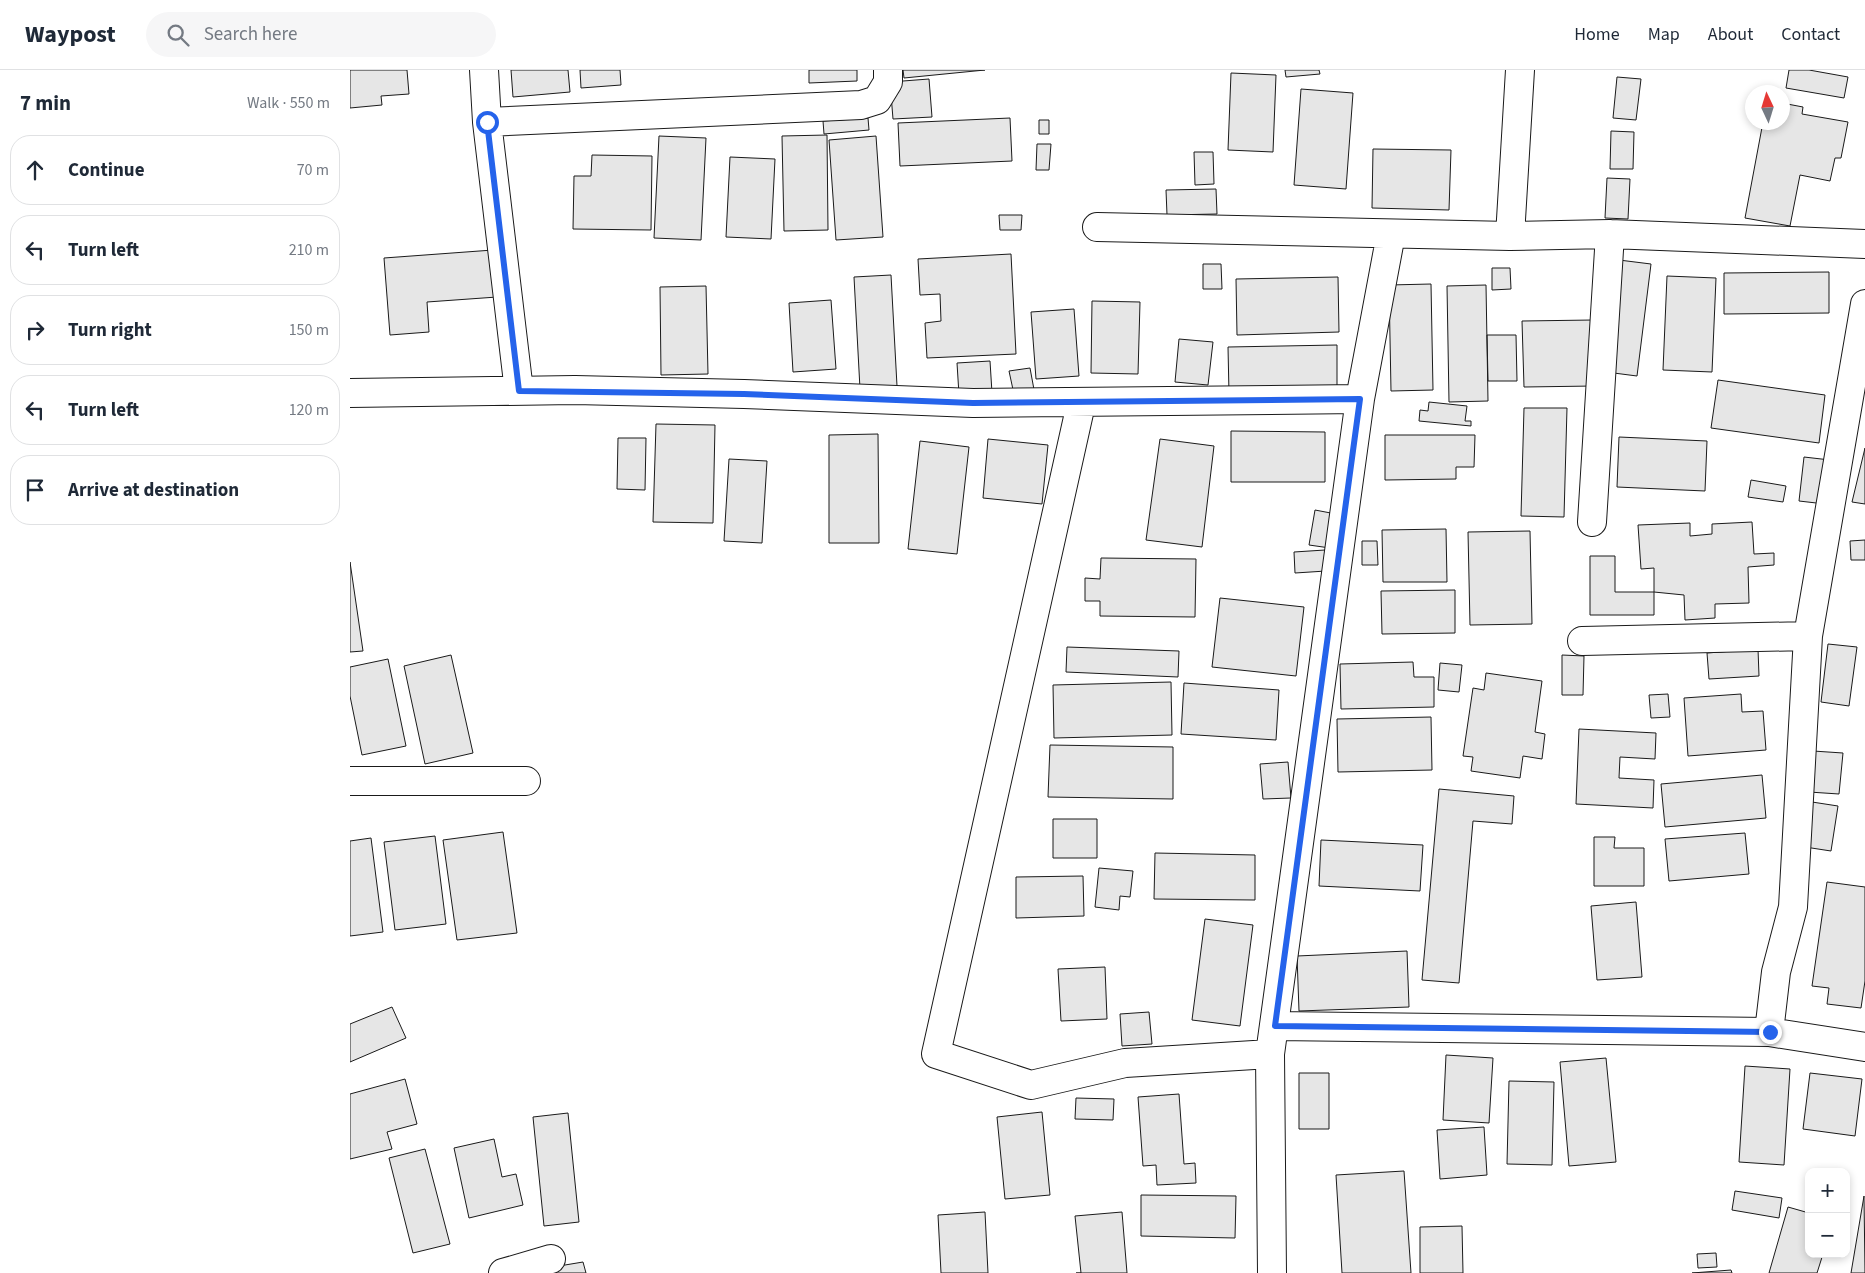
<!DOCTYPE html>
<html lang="en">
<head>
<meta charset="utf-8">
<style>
	body { margin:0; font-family:"Source Sans 3",sans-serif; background:#f6f6f7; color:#1f2937 }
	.controls { position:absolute; right:15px; bottom:15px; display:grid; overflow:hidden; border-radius:10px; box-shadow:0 2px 8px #0003 }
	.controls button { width:45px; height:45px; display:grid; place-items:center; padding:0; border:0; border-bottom:1px solid #e0e1e3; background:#fff; color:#1f2937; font:25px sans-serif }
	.compass { position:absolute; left:1395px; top:15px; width:45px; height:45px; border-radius:50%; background:#fff; box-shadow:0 2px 8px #0003; rotate:356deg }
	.stop { position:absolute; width:15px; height:15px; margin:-11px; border:4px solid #2563eb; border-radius:50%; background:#fff }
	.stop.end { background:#2563eb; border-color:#fff; box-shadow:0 1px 5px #0008 }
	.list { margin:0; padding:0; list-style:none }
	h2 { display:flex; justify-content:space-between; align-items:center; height:65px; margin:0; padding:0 20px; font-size:21px }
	h2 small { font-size:16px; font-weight:400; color:#747a83 }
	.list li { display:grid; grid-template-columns:32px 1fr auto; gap:15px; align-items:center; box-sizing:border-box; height:70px; margin:0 10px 10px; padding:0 10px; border:1px solid #e0e1e3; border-radius:20px }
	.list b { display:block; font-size:19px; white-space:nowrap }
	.list em { font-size:16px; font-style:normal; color:#747a83 }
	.icon { flex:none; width:28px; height:28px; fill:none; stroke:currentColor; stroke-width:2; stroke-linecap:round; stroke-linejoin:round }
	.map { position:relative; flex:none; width:1515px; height:1203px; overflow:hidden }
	header { display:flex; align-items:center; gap:30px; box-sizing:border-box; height:70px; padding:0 25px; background:#fff; border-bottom:1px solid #e0e1e3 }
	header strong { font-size:24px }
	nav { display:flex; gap:28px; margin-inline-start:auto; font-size:18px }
	.search { width:350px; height:45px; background:#f6f6f7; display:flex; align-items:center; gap:12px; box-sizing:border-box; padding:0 18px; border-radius:28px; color:#747a83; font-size:19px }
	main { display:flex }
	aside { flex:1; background:#fff }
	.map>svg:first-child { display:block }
	.building { fill:#e6e6e6; stroke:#1a1a1a }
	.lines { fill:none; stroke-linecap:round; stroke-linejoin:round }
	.minor-casing { stroke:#1a1a1a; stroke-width:30 }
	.minor { stroke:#fff; stroke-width:28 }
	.route { stroke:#2563eb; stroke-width:6 }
</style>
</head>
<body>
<header>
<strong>Waypost</strong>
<div class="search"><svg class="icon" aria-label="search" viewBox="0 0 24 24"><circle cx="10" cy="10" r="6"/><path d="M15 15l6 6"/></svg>Search here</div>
<nav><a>Home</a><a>Map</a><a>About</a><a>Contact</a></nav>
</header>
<main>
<aside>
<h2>7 min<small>Walk · 550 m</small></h2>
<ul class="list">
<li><svg class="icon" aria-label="ahead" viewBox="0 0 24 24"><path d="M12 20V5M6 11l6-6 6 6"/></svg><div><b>Continue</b></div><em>70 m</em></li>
<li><svg class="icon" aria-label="left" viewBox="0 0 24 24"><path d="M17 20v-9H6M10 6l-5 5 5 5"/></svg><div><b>Turn left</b></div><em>210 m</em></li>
<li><svg class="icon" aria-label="right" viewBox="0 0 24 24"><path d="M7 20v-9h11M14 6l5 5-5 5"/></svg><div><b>Turn right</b></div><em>150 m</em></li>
<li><svg class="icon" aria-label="left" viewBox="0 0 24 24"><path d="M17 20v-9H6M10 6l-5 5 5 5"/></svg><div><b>Turn left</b></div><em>120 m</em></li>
<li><svg class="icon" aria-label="arrive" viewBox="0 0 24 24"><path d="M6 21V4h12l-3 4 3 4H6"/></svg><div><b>Arrive at destination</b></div></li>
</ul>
</aside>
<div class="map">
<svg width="1515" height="1203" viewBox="0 0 1515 1203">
	<rect width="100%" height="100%" fill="#fff"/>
	<path class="building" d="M 0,0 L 57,0 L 59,24 L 31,26 L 32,35 L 0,38 Z
		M 161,0 L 218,0 L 220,22 L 163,27 Z
		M 230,0 L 270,0 L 271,15 L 231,18 Z
		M 459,0 L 507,0 L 507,11 L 459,13 Z
		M 553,0 L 635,0 L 554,8 Z
		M 935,0 L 969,0 L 970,4 L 936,7 Z
		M 1439,0 L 1459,0 L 1498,7 L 1494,28 L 1436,18 Z
		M 881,3 L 926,5 L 923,82 L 878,80 Z
		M 1267,7 L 1291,9 L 1286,50 L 1263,48 Z
		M 579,9 L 582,47 L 543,49 L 540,12 Z
		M 951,19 L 1003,23 L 996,119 L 944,115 Z
		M 1432,33 L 1453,37 L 1452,44 L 1498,52 L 1491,88 L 1485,88 L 1480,111 L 1450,105 L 1440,156 L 1395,148 L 1413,52 L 1432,52 Z
		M 518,48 L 519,60 L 474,64 L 473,51 Z
		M 660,48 L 662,91 L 550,96 L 548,53 Z
		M 689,50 L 699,50 L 699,64 L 689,64 Z
		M 1261,61 L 1284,62 L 1283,99 L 1260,99 Z
		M 477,65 L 478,160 L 434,161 L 432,66 Z
		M 309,66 L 356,68 L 351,170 L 304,168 Z
		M 526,66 L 533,167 L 486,170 L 479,70 Z
		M 687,74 L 701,74 L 699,100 L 686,100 Z
		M 1023,79 L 1101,80 L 1099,140 L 1022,138 Z
		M 844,82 L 863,82 L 864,114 L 845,115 Z
		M 242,85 L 302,86 L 301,160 L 223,159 L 224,106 L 241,106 Z
		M 380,87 L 425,89 L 421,169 L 376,167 Z
		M 1257,108 L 1280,109 L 1278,149 L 1255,148 Z
		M 866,119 L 867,144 L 817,145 L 816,120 Z
		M 649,145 L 672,145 L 671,160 L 650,160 Z
		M 143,180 L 147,227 L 77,232 L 79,262 L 40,265 L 34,188 Z
		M 661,184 L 666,284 L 577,288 L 575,253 L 591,251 L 590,224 L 570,225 L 568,189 Z
		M 1269,190 L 1301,194 L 1287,306 L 1256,302 Z
		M 853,194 L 871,194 L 872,219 L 853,219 Z
		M 1142,198 L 1160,198 L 1161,219 L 1142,220 Z
		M 1479,202 L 1479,243 L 1374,244 L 1374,203 Z
		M 541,205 L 547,316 L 510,319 L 504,207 Z
		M 1317,206 L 1366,208 L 1362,302 L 1313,300 Z
		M 988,207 L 989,262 L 887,265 L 886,209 Z
		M 1081,214 L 1083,320 L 1041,321 L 1039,215 Z
		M 1136,215 L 1138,331 L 1099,332 L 1097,216 Z
		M 356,216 L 358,304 L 311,305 L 310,217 Z
		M 481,230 L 486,299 L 443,302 L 439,233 Z
		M 742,231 L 790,232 L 788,304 L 741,303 Z
		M 724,239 L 729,306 L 686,309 L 681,242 Z
		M 1243,250 L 1244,316 L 1174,317 L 1172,251 Z
		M 1137,265 L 1166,265 L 1167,311 L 1138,311 Z
		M 829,269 L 863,272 L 858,315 L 825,312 Z
		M 987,275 L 987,322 L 879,324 L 878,277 Z
		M 640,291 L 642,323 L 609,325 L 607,293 Z
		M 680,298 L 685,325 L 665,329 L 659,301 Z
		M 1368,310 L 1475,325 L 1469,373 L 1361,358 Z
		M 1079,332 L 1117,336 L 1115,351 L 1121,351 L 1121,356 L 1069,351 L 1070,340 L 1078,341 Z
		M 1174,338 L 1217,338 L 1214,447 L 1171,446 Z
		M 306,354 L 365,355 L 363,453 L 303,452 Z
		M 881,361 L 975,362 L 975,412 L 881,412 Z
		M 528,364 L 529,473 L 479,473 L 479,365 Z
		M 1035,365 L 1125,365 L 1124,397 L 1106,397 L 1106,409 L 1035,410 Z
		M 1269,367 L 1357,371 L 1355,421 L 1267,417 Z
		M 268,368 L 296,368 L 295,420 L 267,419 Z
		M 638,369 L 698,375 L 692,434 L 633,428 Z
		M 810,369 L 864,376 L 852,477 L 796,470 Z
		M 570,371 L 619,377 L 607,484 L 558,479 Z
		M 1515,378 L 1515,434 L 1502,432 Z
		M 1454,387 L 1480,390 L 1475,434 L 1449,431 Z
		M 379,389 L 417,391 L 412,473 L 374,471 Z
		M 1401,410 L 1436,416 L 1433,432 L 1398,427 Z
		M 965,440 L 986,444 L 980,478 L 959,475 Z
		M 1402,452 L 1404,484 L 1424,483 L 1424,495 L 1398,497 L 1399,533 L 1365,534 L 1365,548 L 1335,550 L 1334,525 L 1304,522 L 1304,498 L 1291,499 L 1288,455 L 1340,453 L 1340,466 L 1362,464 L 1362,454 Z
		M 1096,459 L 1097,512 L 1033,512 L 1032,460 Z
		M 1180,461 L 1182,554 L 1120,555 L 1118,462 Z
		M 1515,470 L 1515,490 L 1501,490 L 1500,471 Z
		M 1012,471 L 1027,471 L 1028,495 L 1012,495 Z
		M 975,480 L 976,501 L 945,503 L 944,482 Z
		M 1240,486 L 1265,486 L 1265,522 L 1304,522 L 1304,545 L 1240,545 Z
		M 751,488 L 846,489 L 845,547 L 750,546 L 750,531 L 735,531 L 735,508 L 750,509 Z
		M 0,492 L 13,581 L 0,582 Z
		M 1105,520 L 1105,563 L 1032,564 L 1031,521 Z
		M 870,528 L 954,537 L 946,606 L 862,597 Z
		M 1478,574 L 1507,577 L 1499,636 L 1471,632 Z
		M 717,577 L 829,581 L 828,607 L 716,602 Z
		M 1408,579 L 1409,606 L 1359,609 L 1357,583 Z
		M 101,585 L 123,683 L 75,694 L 54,596 Z
		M 1212,585 L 1234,586 L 1233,625 L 1212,625 Z
		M 38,589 L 56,676 L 12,685 L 0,626 L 0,597 Z
		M 1063,592 L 1064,607 L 1084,607 L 1084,637 L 991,639 L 990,594 Z
		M 1090,593 L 1112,595 L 1109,622 L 1088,620 Z
		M 1136,603 L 1192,611 L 1185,662 L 1195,664 L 1192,689 L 1173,686 L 1170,708 L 1121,701 L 1123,687 L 1113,686 L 1123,618 L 1134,620 Z
		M 821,612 L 822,665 L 704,668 L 703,615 Z
		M 834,613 L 929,620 L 926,670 L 831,664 Z
		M 1318,624 L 1320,647 L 1301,648 L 1299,625 Z
		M 1391,624 L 1392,642 L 1413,641 L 1416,680 L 1338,686 L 1334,628 Z
		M 1081,647 L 1082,700 L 988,702 L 987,649 Z
		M 1229,659 L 1306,663 L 1305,689 L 1270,687 L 1269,708 L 1304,710 L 1303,738 L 1226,734 Z
		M 700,675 L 823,677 L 823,729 L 698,727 Z
		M 1463,681 L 1493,683 L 1489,724 L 1459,722 Z
		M 938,692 L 941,728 L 913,729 L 910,694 Z
		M 1412,705 L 1416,748 L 1315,757 L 1311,714 Z
		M 1089,719 L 1164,726 L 1162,754 L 1123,751 L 1109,913 L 1072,910 Z
		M 1462,732 L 1488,736 L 1481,781 L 1455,777 Z
		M 703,749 L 747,749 L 747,788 L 703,788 Z
		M 153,762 L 167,863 L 107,870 L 93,770 Z
		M 1395,763 L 1399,804 L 1319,811 L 1315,769 Z
		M 85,766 L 96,854 L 45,860 L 34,772 Z
		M 1244,767 L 1265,767 L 1264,778 L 1294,778 L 1294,816 L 1244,816 Z
		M 21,768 L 33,862 L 0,866 L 0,771 Z
		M 971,770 L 1073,775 L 1070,821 L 969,816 Z
		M 805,783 L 905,785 L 905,830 L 804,829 Z
		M 749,798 L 783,801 L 780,827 L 770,826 L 769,840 L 745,837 Z
		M 733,806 L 734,846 L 666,848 L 666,807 Z
		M 1477,812 L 1515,817 L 1515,911 L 1511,938 L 1477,934 L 1479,918 L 1462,916 Z
		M 1286,832 L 1292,907 L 1247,910 L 1241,836 Z
		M 855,849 L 903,855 L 890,956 L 842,950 Z
		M 1057,881 L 1059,937 L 949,941 L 947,886 Z
		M 755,897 L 757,949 L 711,951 L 708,899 Z
		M 42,937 L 56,968 L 0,992 L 0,954 Z
		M 799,942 L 802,974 L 772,976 L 770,944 Z
		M 1096,985 L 1143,988 L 1139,1053 L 1093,1050 Z
		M 1256,988 L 1266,1092 L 1219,1096 L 1210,992 Z
		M 1395,996 L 1440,999 L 1434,1095 L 1389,1092 Z
		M 949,1003 L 979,1003 L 979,1059 L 949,1059 Z
		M 1460,1003 L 1512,1009 L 1505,1066 L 1453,1059 Z
		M 55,1009 L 67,1054 L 37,1062 L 42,1079 L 0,1089 L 0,1024 Z
		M 1159,1011 L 1204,1012 L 1202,1095 L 1157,1094 Z
		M 829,1024 L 834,1094 L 845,1093 L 846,1113 L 807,1115 L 806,1095 L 793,1096 L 788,1027 Z
		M 726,1028 L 764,1029 L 763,1050 L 725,1049 Z
		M 692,1042 L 700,1125 L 655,1129 L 647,1047 Z
		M 218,1043 L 229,1152 L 194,1156 L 183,1047 Z
		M 1134,1057 L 1137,1105 L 1090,1109 L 1087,1060 Z
		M 144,1069 L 152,1107 L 166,1104 L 173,1135 L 119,1148 L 104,1078 Z
		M 75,1079 L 100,1174 L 63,1183 L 39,1088 Z
		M 1054,1101 L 1061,1203 L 992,1203 L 986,1105 Z
		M 1385,1121 L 1432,1128 L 1429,1148 L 1382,1140 Z
		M 791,1125 L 886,1126 L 885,1168 L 791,1166 Z
		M 1514,1126 L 1515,1203 L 1501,1203 Z
		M 1438,1137 L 1459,1143 L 1459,1184 L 1473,1184 L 1467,1203 L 1419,1203 Z
		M 635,1142 L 638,1203 L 591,1203 L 588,1145 Z
		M 772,1142 L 777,1203 L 726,1203 L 731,1203 L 725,1146 Z
		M 1112,1156 L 1113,1203 L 1070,1203 L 1070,1157 Z
		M 1366,1183 L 1367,1197 L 1348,1198 L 1347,1184 Z
		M 233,1192 L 236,1203 L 186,1203 L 185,1200 Z
		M 1381,1200 L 1382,1203 L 1342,1203 Z"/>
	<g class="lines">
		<g class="minor-casing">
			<path id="minor" d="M 134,0 L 137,52 L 169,321
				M 137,52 L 511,35 L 527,30 L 538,12 L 538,0
				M 747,157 L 1160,166 L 1260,164 L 1515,174
				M 1160,166 L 1170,0
				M 1515,234 L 1458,566 L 1443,837 L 1426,902 L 1419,962 L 1515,977
				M 0,323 L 225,320 L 394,324 L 623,333 L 1010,329
				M 731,334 L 586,984 L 681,1015 L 775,993 L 920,984
				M 1242,452 L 1260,164
				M 1232,571 L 1458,566
				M 0,711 L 176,711
				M 925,956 L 1419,962
				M 153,1203 L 201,1189
				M 922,1203 L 920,984 L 1010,329 L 1041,164"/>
		</g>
		<use href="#minor" class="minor"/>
	</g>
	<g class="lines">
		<path class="route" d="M 137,52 L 169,321 L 394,324 L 623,333 L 1010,329 L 925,956 L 1420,962"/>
	</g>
</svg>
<div class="controls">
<button>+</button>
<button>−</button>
</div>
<svg class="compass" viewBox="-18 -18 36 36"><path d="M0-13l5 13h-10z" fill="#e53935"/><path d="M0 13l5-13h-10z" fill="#747a83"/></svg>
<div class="stop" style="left:137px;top:52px"></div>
<div class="stop end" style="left:1420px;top:962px"></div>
</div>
</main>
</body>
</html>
